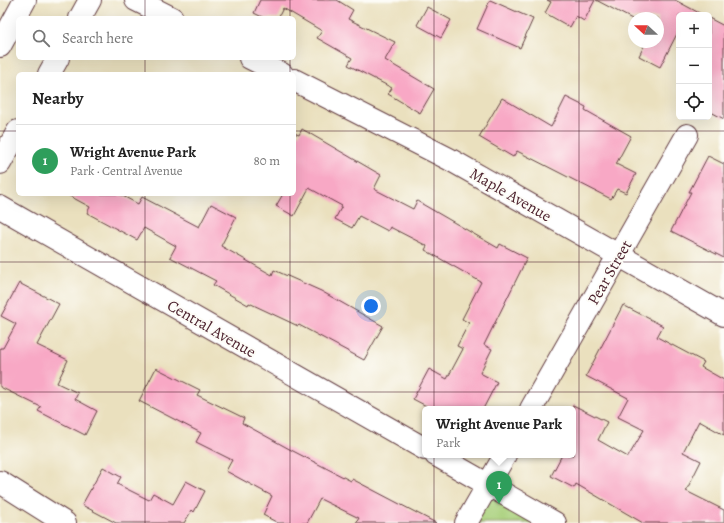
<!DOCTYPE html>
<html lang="en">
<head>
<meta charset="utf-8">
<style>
	body { margin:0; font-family:Alegreya,serif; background:#f2f2f2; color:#222 }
	.controls { position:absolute; right:12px; top:12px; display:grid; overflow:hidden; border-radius:6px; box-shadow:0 4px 16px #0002 }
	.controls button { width:36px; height:36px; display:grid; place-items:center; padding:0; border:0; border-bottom:1px solid #e0e0e0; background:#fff; color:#222; font:20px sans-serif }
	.compass { position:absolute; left:628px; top:12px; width:36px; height:36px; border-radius:50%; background:#fff; box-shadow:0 4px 16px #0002; rotate:291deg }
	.you { position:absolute; left:371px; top:306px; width:14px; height:14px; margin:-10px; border:3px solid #fff; border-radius:50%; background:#1a73e8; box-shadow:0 0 0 6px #1a73e833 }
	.badge { display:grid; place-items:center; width:26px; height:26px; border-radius:50%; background:#db2777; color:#fff; font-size:13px; font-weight:700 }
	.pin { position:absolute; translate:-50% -33px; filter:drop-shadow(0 1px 2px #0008) }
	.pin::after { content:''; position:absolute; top:21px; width:14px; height:12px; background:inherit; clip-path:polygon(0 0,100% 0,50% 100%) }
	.popup { position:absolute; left:422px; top:406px; width:154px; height:52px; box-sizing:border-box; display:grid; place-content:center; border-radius:6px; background:#fff; filter:drop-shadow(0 1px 3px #0005); font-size:13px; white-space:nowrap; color:#767676 }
	.popup b { font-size:15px; color:#222 }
	.popup::after { content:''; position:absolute; left:50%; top:100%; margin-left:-8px; border:8px solid transparent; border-top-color:#fff }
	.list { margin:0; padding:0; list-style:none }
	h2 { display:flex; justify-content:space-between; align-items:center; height:52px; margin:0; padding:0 16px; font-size:17px }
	h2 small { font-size:13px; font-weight:400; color:#767676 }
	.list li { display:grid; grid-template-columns:26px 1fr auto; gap:12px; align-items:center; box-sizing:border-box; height:72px; padding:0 16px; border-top:1px solid #e0e0e0 }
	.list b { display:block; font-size:15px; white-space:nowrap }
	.list p { margin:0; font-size:13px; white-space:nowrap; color:#767676 }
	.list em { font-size:13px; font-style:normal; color:#767676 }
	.icon { flex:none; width:22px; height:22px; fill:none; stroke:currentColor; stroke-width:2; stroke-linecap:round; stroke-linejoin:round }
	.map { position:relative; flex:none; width:724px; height:523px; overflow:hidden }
	.search { position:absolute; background:#fff; box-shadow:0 4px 16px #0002; left:16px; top:16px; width:280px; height:44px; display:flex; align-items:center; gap:10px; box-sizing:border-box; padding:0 14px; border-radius:6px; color:#767676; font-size:15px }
	.panel { position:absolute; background:#fff; box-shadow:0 4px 16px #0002; left:16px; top:72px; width:280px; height:124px; border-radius:6px }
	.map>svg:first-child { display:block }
	.green { fill:#a9d07b; stroke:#7a7853 }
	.building { fill:#f8a8c5 }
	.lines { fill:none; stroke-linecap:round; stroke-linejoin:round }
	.minor-casing { stroke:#623c41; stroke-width:24 }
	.minor { stroke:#fff; stroke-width:22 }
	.grid { fill:none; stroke:#4a1f2b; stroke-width:1; stroke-opacity:0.55 }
	.labels { text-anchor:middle; stroke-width:4; stroke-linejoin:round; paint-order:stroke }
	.street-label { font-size:16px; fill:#4a1f2b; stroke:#fdfcf7 }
</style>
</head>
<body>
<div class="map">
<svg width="724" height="523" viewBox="0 0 724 523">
	<rect width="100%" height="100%" fill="#fdfcf7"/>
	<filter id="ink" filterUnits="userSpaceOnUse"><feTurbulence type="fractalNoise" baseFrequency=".025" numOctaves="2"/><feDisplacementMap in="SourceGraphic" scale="8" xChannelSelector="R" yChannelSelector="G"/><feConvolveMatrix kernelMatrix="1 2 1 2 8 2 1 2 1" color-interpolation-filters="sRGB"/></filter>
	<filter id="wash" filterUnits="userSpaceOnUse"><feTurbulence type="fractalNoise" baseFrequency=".012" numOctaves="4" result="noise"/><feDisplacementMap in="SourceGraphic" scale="16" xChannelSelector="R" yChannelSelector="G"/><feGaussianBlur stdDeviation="0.9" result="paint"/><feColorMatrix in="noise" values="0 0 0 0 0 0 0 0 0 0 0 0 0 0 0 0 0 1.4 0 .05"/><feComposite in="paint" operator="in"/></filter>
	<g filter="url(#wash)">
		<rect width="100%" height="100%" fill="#eae0be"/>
		<path class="green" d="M 488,485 L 555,523 L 466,523 Z"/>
		<g id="blocks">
			<path class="building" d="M 260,0 L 337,0 L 353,10 L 348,19 L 395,42 L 385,60 L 434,89 L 420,113 L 388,94 L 392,88 L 348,65 L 352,58 L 317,38 L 322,31 L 283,8 L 278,18 L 264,18 L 254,13 Z
				M 490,0 L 533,19 L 520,48 L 477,29 Z
				M 547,0 L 595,0 L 584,21 L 576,16 L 570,27 L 545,13 L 551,2 Z
				M 596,0 L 675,0 L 703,15 L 679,15 L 679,30 L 660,67 L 639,56 L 646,42 L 658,42 L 658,18 L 634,18 L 634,20 Z
				M 427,7 L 451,20 L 441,38 L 417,25 Z
				M 709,18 L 724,26 L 724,119 L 709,111 Z
				M 566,97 L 586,107 L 585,110 L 631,136 L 616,164 L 636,174 L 626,193 L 617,189 L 611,199 L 517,151 L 513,157 L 479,137 L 502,98 L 551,127 Z
				M 302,129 L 381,175 L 374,189 L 413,209 L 417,201 L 498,248 L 500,244 L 527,258 L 484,345 L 492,349 L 480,373 L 497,382 L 483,409 L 432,409 L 413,399 L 429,369 L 447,379 L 463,349 L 457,346 L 469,323 L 462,319 L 481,282 L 425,250 L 427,246 L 390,227 L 388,231 L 359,216 L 352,228 L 335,219 L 342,206 L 309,188 L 294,216 L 276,206 L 283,194 L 294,194 L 294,133 L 299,135 Z
				M 708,156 L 724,164 L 724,258 L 671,231 L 691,192 L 689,192 Z
				M 66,194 L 119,194 L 138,204 L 142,197 L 199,227 L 211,204 L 236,217 L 221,246 L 272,275 L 274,270 L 321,291 L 383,326 L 364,360 L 299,325 L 298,326 L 249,303 L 248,305 L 213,285 L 216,281 L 170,257 L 176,246 L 144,228 L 137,240 L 87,213 L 90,207 Z
				M 19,283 L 59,304 L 37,345 L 68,360 L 57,383 L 78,393 L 75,399 L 97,411 L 85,435 L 38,411 L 41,407 L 0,387 L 0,348 L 3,348 L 16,324 L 1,316 Z
				M 623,305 L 663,326 L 657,337 L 704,362 L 701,367 L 724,380 L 724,435 L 699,421 L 683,452 L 701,461 L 686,491 L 724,510 L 724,523 L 643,523 L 576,484 L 574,488 L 551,476 L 562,455 L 573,455 L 573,405 L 607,422 L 598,440 L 628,457 L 644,430 L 618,417 L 628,398 L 586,376 Z
				M 156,368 L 200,390 L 197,395 L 244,418 L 242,423 L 293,451 L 351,481 L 352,479 L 436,523 L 356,523 L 359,518 L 320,499 L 307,523 L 278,523 L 263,515 L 272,496 L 226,471 L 232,460 L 196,442 L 201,433 L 139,401 Z
				M 103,467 L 121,477 L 117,484 L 149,500 L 153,493 L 173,504 L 186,481 L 205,491 L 194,512 L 192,510 L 184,523 L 116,523 L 82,505 Z"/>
		</g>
	</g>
	<g filter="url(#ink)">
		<use href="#blocks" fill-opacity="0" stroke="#623c41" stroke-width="1"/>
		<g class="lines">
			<g class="minor-casing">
				<path id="minor" d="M 136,0 L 172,18
					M 80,18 L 90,0
					M 0,46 L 25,0
					M 250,58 L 282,74
					M 49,74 L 58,58
					M 294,80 L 449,159 L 724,315
					M 0,163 L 18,131
					M 0,207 L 425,449
					M 531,409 L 687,135
					M 436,455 L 555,523
					M 0,482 L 65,523
					M 466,523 L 505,455"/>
			</g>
			<use href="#minor" class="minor"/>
		</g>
	</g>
	<path class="grid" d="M 145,0 L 145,18M 290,0 L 290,18M 434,0 L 434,523M 579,0 L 579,523M 145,58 L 145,74M 290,58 L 290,74M 0,131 L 18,131M 294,131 L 724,131M 145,194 L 145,523M 290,194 L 290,523M 0,262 L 724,262M 0,392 L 724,392"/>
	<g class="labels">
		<g class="street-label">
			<text transform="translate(511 194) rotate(30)" y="6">Maple Avenue</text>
			<text transform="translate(609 272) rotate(-60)" y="6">Pear Street</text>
			<text transform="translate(212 328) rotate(30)" y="6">Central Avenue</text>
		</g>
	</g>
</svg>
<div class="controls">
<button>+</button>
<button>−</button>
<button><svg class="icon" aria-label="locate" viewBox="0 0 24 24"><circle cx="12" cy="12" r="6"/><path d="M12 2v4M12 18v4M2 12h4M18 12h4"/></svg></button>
</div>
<svg class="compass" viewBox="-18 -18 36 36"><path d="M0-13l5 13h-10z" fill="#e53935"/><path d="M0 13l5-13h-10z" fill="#767676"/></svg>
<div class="you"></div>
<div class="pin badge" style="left:499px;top:504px;background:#2e9e5b">1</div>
<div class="popup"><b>Wright Avenue Park</b>Park</div>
<div class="search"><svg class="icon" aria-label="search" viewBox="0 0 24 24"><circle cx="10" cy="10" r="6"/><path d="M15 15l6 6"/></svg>Search here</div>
<section class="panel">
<h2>Nearby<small></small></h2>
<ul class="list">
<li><span class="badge" style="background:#2e9e5b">1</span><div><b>Wright Avenue Park</b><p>Park · Central Avenue</p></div><em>80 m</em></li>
</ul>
</section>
</div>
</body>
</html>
